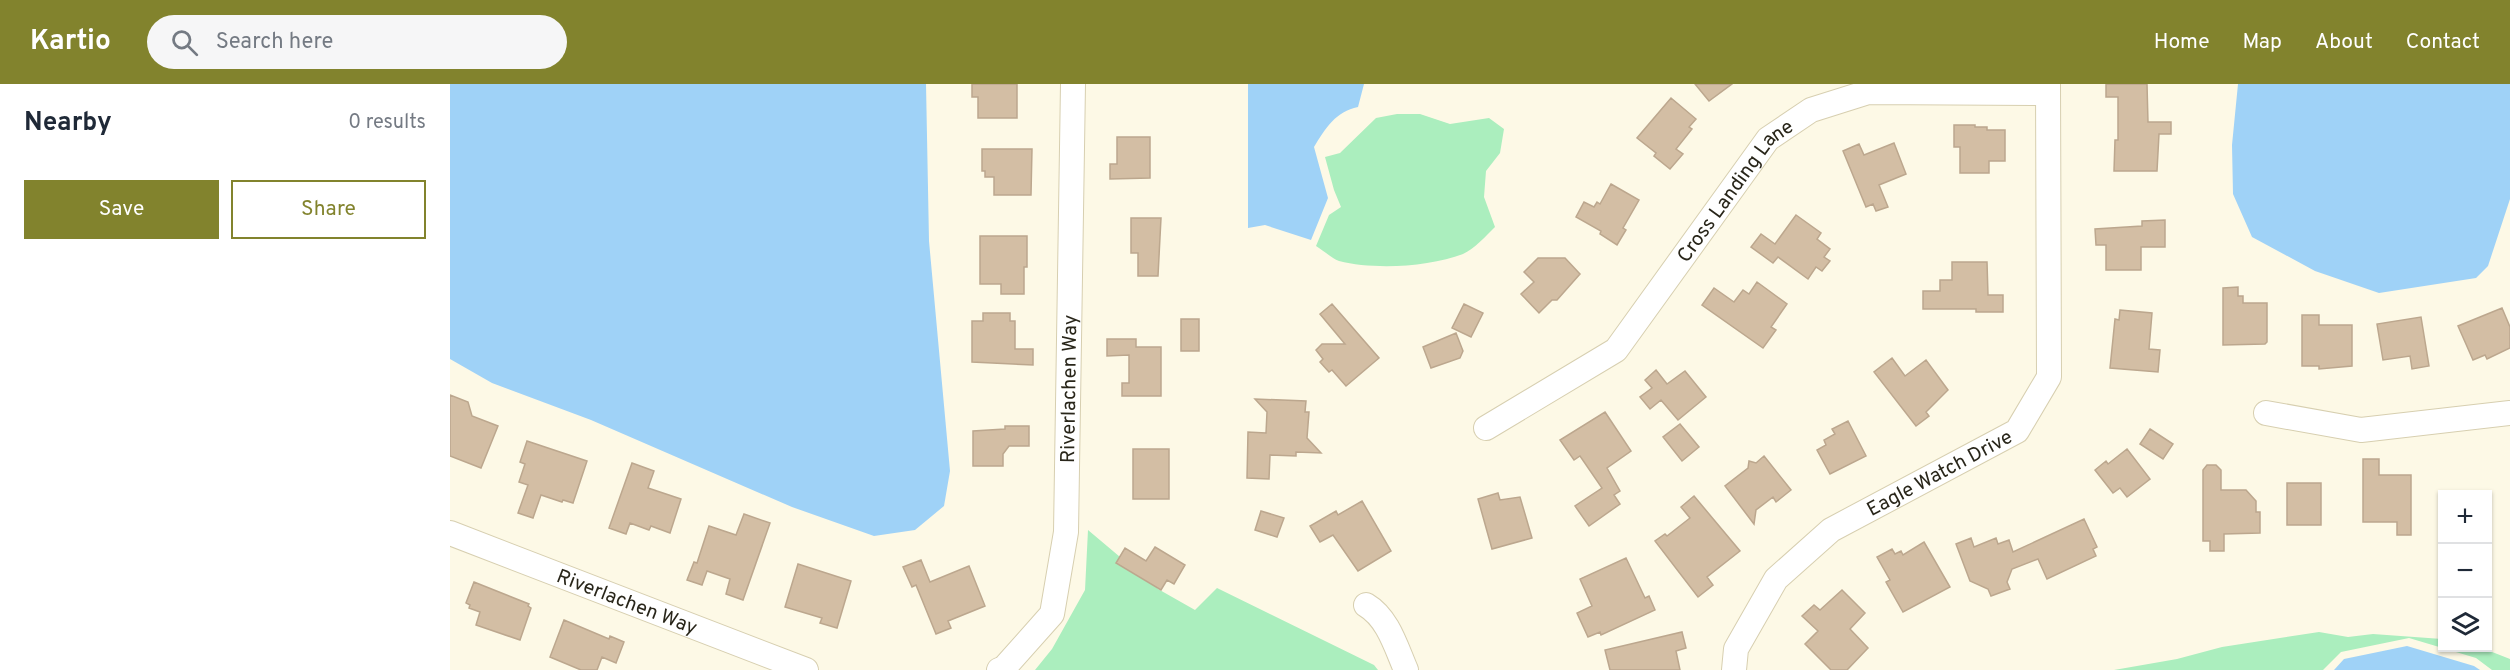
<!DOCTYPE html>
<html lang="en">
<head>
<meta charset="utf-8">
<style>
	body { margin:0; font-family:Overpass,sans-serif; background:#f6f6f7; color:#1f2937 }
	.controls { position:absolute; right:18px; bottom:18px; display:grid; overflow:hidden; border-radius:0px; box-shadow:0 2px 4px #0004 }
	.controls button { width:54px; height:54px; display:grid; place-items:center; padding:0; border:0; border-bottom:2px solid #e0e1e3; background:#fff; color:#1f2937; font:30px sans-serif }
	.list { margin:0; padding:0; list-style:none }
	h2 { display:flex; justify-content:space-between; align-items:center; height:78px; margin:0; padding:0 24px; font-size:26px }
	h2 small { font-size:20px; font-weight:400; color:#747a83 }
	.actions { display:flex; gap:12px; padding:18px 24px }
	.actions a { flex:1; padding:14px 0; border:2px solid #82832d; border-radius:0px; text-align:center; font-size:21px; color:#82832d }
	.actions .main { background:#82832d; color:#fff }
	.icon { flex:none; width:33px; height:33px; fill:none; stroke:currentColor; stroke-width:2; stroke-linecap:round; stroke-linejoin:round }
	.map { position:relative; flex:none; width:2060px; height:586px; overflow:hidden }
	header { display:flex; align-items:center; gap:36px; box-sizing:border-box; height:84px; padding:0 30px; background:#82832d; color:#fff }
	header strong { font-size:28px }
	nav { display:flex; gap:33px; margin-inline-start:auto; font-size:21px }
	.search { width:420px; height:54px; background:#f6f6f7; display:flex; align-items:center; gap:15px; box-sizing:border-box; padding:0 21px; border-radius:33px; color:#747a83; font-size:22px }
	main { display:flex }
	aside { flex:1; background:#fff }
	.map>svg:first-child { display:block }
	.green { fill:#abeebe }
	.water { fill:#9fd2f7 }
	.building { fill:#d3bea4; stroke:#bca78e; stroke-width:1.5 }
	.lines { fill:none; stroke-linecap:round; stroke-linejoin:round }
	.minor-casing { stroke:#d7cfb0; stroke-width:26 }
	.minor { stroke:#fff; stroke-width:24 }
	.labels { text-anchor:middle; stroke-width:5; stroke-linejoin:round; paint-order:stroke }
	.street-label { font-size:20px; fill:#29261a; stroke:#fff }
</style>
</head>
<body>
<header>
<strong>Kartio</strong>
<div class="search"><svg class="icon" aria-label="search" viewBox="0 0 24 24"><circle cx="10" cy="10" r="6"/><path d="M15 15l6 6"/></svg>Search here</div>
<nav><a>Home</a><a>Map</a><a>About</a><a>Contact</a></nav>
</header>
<main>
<aside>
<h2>Nearby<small>0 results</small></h2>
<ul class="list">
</ul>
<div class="actions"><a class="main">Save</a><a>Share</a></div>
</aside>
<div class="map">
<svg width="2060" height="586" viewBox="0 0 2060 586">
	<rect width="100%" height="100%" fill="#fdf9e6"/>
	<path class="green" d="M 947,30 L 970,30 L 1000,40 L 1039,34 L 1054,45 L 1050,69 L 1036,87 L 1034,113 L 1045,143 C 1036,152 1024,165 1013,170 C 979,183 924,186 889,177 C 881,174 873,166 866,162 L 879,131 L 891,123 L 884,106 L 875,73 L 890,69 L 926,34 Z
		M 638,446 L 708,505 L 745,526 L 767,504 L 924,581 L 928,586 L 585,586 L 602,565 L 635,506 Z
		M 1869,548 L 1898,553 L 1923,550 L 1992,555 L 1992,564 L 2032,564 L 2060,575 L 2060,586 L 2042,586 L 2026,574 L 1959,554 L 1891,568 L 1873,586 L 1664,586 L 1727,575 L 1772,563 Z"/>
	<path class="water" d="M 0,0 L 476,0 L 479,157 L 500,387 L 494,422 L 465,446 L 424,452 L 342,423 L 141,336 L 42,299 L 0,275 Z
		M 798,0 L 914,0 L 908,23 C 886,27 875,45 864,63 L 878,114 L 861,156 L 815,141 L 798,144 Z
		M 1788,0 L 2060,0 L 2060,115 L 2038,182 L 2026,194 L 1929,209 L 1865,187 L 1802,153 L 1783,110 L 1782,61 Z
		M 1957,562 L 2024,582 L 2030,586 L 1884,586 L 1894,575 Z"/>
	<path class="building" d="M 522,0 L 567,0 L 567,34 L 528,34 L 528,13 L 522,13 Z
		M 1245,0 L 1282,0 L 1259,17 Z
		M 1656,0 L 1697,0 L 1698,38 L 1721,38 L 1721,50 L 1709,50 L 1707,87 L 1664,87 L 1665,56 L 1668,56 L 1668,13 L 1656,13 Z
		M 1221,14 L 1246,35 L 1239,43 L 1242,45 L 1226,65 L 1233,70 L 1220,85 L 1204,72 L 1206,69 L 1187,54 Z
		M 1504,41 L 1525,41 L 1525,43 L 1537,43 L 1537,46 L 1555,46 L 1555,77 L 1539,77 L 1539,89 L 1510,89 L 1510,63 L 1504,63 Z
		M 667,53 L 700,53 L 700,94 L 660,95 L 660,80 L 667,80 Z
		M 1444,59 L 1456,90 L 1429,101 L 1438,123 L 1426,127 L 1423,120 L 1416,123 L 1393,67 L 1409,60 L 1414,71 Z
		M 532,65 L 582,65 L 581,111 L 544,111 L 544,93 L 535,93 L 535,87 L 532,87 Z
		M 1161,100 L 1189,116 L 1173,144 L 1176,146 L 1167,161 L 1150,150 L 1151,147 L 1126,133 L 1134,118 L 1144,123 L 1147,118 L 1150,120 Z
		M 1346,131 L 1371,149 L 1367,155 L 1380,165 L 1374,173 L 1380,177 L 1372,187 L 1366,183 L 1358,195 L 1328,173 L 1323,179 L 1301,163 L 1311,150 L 1325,160 Z
		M 681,134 L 711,134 L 708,192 L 688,192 L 688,169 L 681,169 Z
		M 1715,136 L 1715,163 L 1691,163 L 1691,186 L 1656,186 L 1656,161 L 1646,161 L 1645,145 L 1692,142 L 1692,137 Z
		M 530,152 L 577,152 L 577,183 L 574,183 L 574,210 L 551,210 L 551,200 L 530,200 Z
		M 1088,174 L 1115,174 L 1130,190 L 1107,216 L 1102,216 L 1089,229 L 1071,210 L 1084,198 L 1074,188 Z
		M 1502,178 L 1537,178 L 1538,211 L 1553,211 L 1553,228 L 1526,228 L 1526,225 L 1473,225 L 1473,207 L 1490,207 L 1490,196 L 1502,196 Z
		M 1307,198 L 1337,220 L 1321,243 L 1326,246 L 1313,264 L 1252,221 L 1264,204 L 1284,218 L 1293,206 L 1299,210 Z
		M 1788,203 L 1788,212 L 1793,212 L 1793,219 L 1817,219 L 1817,258 L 1815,260 L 1773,261 L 1773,204 Z
		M 882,220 L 929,274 L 896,302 L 882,286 L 879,288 L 870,278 L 873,275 L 866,266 L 872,260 L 895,260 L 870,230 Z
		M 1014,220 L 1033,229 L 1021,253 L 1002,244 Z
		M 2052,224 L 2060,243 L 2060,264 L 2037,275 L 2035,271 L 2023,276 L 2008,242 Z
		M 1670,226 L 1702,229 L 1699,265 L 1710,266 L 1708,288 L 1660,284 L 1665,235 L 1669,236 Z
		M 533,229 L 560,229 L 560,237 L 565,237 L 565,265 L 583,265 L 583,281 L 522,278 L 522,237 L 533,237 Z
		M 1852,231 L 1869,231 L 1869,241 L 1902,241 L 1902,282 L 1869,285 L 1869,282 L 1852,282 Z
		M 1971,233 L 1979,282 L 1962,285 L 1960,272 L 1933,276 L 1927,240 Z
		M 731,235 L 749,235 L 749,267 L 731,267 Z
		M 1006,249 L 1013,267 L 1010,274 L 981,284 L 973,263 Z
		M 657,255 L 686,255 L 686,263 L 711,263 L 711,312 L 672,312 L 672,299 L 679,299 L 679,271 L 657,272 Z
		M 1442,274 L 1455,292 L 1476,276 L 1498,306 L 1476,328 L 1479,332 L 1466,342 L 1424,288 Z
		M 1206,286 L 1217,300 L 1235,287 L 1256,313 L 1228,336 L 1211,316 L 1200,325 L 1190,313 L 1202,304 L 1195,296 Z
		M 0,311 L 18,318 L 22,332 L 48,342 L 31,384 L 0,372 Z
		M 805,315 L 856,317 L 855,328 L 859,328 L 857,354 L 871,369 L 846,368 L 846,372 L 820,371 L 819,395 L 797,394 L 798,348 L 816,349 L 817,328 Z
		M 1155,328 L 1181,367 L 1157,384 L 1170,407 L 1164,411 L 1170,420 L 1139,442 L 1125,422 L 1152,404 L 1130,372 L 1124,376 L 1110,356 Z
		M 1398,337 L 1416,372 L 1380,390 L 1367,366 L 1376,361 L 1374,356 L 1385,350 L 1382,345 Z
		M 1230,340 L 1249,363 L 1232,377 L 1213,353 Z
		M 555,342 L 579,342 L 579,362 L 559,362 L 553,370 L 553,382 L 523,382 L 523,347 L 555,345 Z
		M 1700,345 L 1723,360 L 1713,375 L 1690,360 Z
		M 77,357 L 137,377 L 123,419 L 113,416 L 112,418 L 91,411 L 83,434 L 68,429 L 78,401 L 69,398 L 75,380 L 70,378 Z
		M 683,365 L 719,365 L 719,415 L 683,415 Z
		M 1677,365 L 1700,395 L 1677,413 L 1670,404 L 1663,409 L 1645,386 L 1656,377 L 1658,380 Z
		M 1314,372 L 1341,406 L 1326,418 L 1323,413 L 1306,426 L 1304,440 L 1275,402 L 1298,384 L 1299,377 L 1306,379 Z
		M 1913,375 L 1929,375 L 1929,391 L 1961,391 L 1961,451 L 1947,451 L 1947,438 L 1913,438 Z
		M 182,379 L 204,387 L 198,404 L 231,415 L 220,449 L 201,442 L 199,446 L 180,439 L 176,450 L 159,444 Z
		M 1757,381 L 1766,381 L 1771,386 L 1771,406 L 1796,406 L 1806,417 L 1806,428 L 1810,428 L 1810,449 L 1774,450 L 1774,467 L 1760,467 L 1760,457 L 1753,457 L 1753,386 Z
		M 1837,399 L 1871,399 L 1871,441 L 1837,441 Z
		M 1048,409 L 1050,416 L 1070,413 L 1082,454 L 1042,465 L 1028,415 Z
		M 1244,412 L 1290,467 L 1257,493 L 1263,501 L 1248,513 L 1205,457 L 1215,450 L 1217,452 L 1240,434 L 1231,423 Z
		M 912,417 L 941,467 L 908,487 L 883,451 L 870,458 L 860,442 L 886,427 L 888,431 Z
		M 811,427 L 834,434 L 827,453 L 805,446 Z
		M 294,430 L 320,439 L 293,516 L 276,510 L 280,495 L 257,487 L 252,501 L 237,496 L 244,478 L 247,479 L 259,442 L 286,451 Z
		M 1634,435 L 1647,463 L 1643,465 L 1646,472 L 1597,495 L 1588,475 L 1562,485 L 1557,498 L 1560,505 L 1541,512 L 1538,505 L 1520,497 L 1506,460 L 1521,454 L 1524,463 L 1546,454 L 1548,460 L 1559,456 L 1563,468 Z
		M 1474,458 L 1500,503 L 1453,528 L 1436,498 L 1440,496 L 1427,473 L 1442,465 L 1445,470 L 1451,467 L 1453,471 Z
		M 705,463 L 735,481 L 724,500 L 717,496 L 711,506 L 666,479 L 675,464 L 696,477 Z
		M 1176,474 L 1195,514 L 1199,512 L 1205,526 L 1151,551 L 1150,548 L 1138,553 L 1127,529 L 1142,522 L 1130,495 Z
		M 471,476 L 480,498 L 519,482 L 535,522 L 498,537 L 501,544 L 486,550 L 466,501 L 462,503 L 453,483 Z
		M 348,480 L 401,497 L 387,544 L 370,539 L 372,534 L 335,523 Z
		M 24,498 L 79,520 L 78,522 L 81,524 L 70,556 L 26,541 L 30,528 L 19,524 L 20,521 L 16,519 Z
		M 1392,506 L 1415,529 L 1400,545 L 1418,564 L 1397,586 L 1381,586 L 1355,560 L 1368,547 L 1352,532 L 1364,521 L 1370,526 Z
		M 114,536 L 159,555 L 160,552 L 174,558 L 166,579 L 152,573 L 147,586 L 131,586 L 100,573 Z
		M 1232,548 L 1236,564 L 1226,567 L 1230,586 L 1160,586 L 1155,566 Z"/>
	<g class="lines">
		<g class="minor-casing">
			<g id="minor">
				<path d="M 1816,329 L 1911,346 L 2060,329"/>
				<path id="s1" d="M 1036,344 L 1166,266 L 1318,55 L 1361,26 L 1418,8 L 1597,9"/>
				<path id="s2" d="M 0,449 L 356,586"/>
				<path d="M 916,521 C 938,534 946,563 956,586"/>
				<path id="s3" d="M 549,586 L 554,584 L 602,530 L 616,448 L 623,0"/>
				<path id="s4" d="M 1284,586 L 1286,565 L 1326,495 L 1381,446 L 1567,347 L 1599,293 L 1598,0"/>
			</g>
		</g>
		<use href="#minor" class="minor"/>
	</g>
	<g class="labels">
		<g class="street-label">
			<text dy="7" stroke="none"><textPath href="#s1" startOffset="351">Cross Landing Lane</textPath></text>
			<text dy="7" stroke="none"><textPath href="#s3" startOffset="304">Riverlachen Way</textPath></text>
			<text dy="7" stroke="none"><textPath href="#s4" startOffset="298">Eagle Watch Drive</textPath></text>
			<text dy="7" stroke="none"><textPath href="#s2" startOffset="190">Riverlachen Way</textPath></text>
		</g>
	</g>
</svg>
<div class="controls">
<button>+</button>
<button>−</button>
<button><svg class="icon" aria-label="layers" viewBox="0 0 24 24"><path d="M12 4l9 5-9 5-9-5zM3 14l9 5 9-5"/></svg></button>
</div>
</div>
</main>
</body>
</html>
